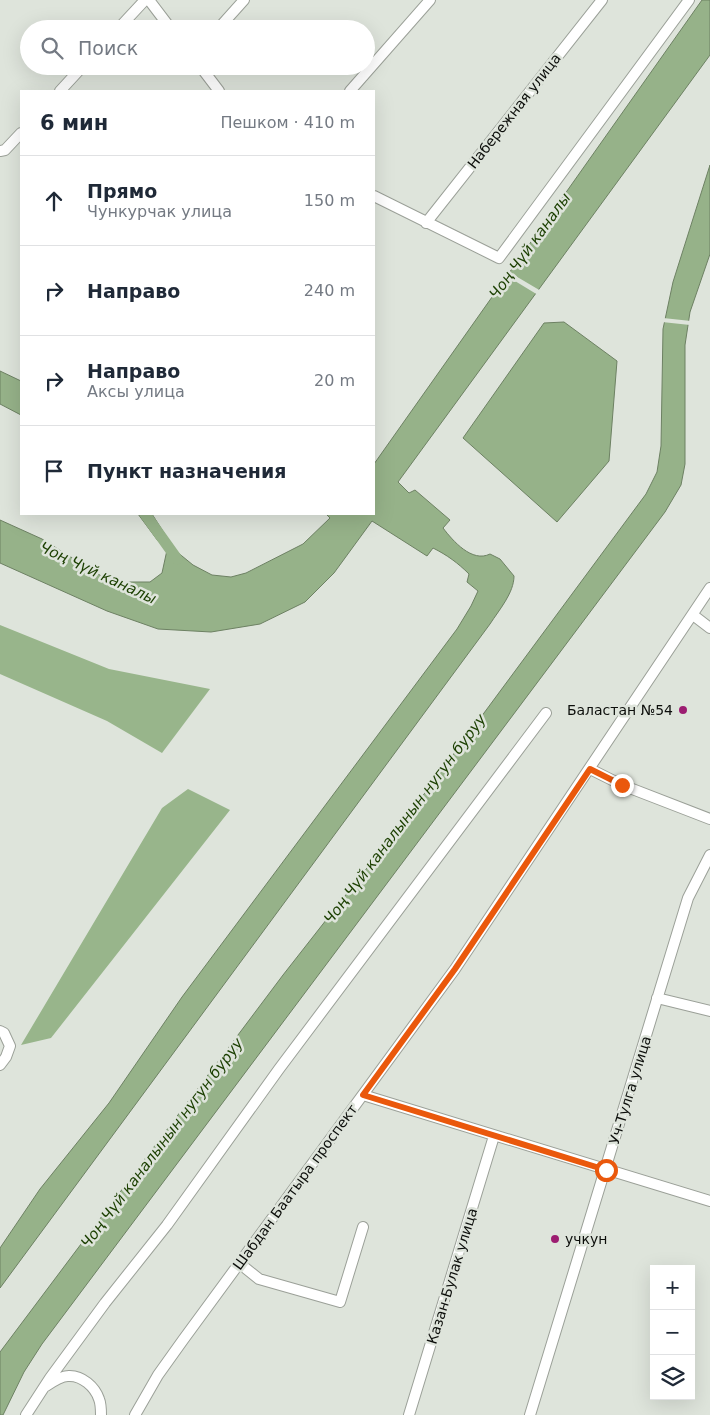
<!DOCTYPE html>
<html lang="ru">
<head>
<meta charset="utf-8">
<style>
	body { margin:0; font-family:"DejaVu Sans",sans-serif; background:#f6f6f7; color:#1f2937 }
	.controls { position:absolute; right:15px; bottom:15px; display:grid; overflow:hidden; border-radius:0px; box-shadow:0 5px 20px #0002 }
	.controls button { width:45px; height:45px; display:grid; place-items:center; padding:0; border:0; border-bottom:1px solid #e0e1e3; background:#fff; color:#1f2937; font:25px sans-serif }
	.stop { position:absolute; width:15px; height:15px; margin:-11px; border:4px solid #ea580c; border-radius:50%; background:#fff }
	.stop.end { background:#ea580c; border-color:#fff; box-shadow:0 1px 5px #0008 }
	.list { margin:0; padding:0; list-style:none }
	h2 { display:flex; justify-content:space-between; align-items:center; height:65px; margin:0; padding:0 20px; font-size:21px }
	h2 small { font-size:16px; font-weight:400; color:#747a83 }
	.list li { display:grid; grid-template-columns:32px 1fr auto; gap:15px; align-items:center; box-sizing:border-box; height:90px; padding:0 20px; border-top:1px solid #e0e1e3 }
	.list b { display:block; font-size:19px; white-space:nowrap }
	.list p { margin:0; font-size:16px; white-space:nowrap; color:#747a83 }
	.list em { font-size:16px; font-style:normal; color:#747a83 }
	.icon { flex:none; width:28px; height:28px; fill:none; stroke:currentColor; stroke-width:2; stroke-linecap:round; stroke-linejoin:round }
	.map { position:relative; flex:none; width:710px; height:1415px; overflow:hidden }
	.search { position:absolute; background:#fff; box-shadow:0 5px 20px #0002; left:20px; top:20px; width:355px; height:55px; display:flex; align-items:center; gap:12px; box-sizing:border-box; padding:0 18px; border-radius:28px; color:#747a83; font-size:19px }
	.panel { position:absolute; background:#fff; box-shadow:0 5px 20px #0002; left:20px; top:90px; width:355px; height:425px; border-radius:0px }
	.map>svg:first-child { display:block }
	.forest { fill:#98b58b }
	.water { fill:#96b289; stroke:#6d8163 }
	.pier { fill:#dee4db }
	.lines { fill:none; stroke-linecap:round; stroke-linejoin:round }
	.canal { stroke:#96b289; stroke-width:11 }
	.street-casing { stroke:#9ba098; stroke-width:12 }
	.street { stroke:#fff; stroke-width:10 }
	.route { stroke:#ea580c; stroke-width:6 }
	.poi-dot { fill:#9c1d71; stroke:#dee4db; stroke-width:2 }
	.labels { text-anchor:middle; stroke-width:5; stroke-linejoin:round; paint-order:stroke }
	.street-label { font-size:14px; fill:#0c0e0b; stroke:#dee4db }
	.poi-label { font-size:14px; fill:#0c0e0b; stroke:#dee4db; text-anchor:end }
	.water-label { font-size:15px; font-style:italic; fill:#1b3f00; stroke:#dee4db }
</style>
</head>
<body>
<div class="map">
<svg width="710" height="1415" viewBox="0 0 710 1415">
	<rect width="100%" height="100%" fill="#dee4db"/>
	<path class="forest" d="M 0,625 L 109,669 L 210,689 L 162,753 L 107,721 L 0,674 Z
		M 188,789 L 230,810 L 51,1038 L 21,1045 L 162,808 Z"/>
	<path class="water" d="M 702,0 L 710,0 L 710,55 L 398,482 L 409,493 L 415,490 L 450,520 L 443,528 C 453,541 472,563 490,554 L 500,559 L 514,576 C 514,593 499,610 490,624 L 0,1288 L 0,1248 L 40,1189 L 109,1103 L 182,997 L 457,629 L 471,606 L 478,591 L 467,582 L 469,574 C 458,563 447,555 433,548 L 427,556 L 372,521 L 334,573 L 305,602 L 260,624 L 211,632 L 158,629 L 107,611 L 0,563 L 0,520 L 42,539 L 111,582 L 150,582 L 162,573 L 167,550 L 171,547 L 193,565 L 212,575 L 231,577 L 246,573 L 303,544 L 330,518 L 326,514 L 374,514 L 374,464 Z
		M 710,165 L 710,254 L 690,312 L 685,345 L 685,464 L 681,485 L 665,512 L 42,1344 L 24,1372 L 3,1415 L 0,1415 L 0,1352 L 283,975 L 410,813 L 646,494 L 657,472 L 661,446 L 663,329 L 673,282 Z
		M 564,322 L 617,361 L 609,461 L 557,522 L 463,438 L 544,323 Z
		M 0,371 L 21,381 L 21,415 L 0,404 Z
		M 138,514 L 152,514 L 166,536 L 158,541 Z"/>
	<path class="pier" d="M 507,271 L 541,291 L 538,295 L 505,275 Z
		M 663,318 L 691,321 L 690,325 L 662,322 Z"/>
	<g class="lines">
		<path class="canal" d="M 145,514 L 177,559"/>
		<g class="street-casing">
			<path id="street" d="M 149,0 L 171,29
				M 118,29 L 145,0
				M 218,29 L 244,0
				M 200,66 L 219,91
				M 60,91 L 83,66
				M 350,91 L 430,0
				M 0,151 L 5,150 L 21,133
				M 374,196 L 499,258 L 689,0
				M 426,223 L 602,0
				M 693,615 L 710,628
				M 590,769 L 622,785 L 710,819
				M 657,998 L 710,1011
				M 0,1031 L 4,1033 L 10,1046 L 6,1057 L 0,1065
				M 363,1095 L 710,1201
				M 239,1263 L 259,1279 L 340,1302 L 363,1227
				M 46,1386 C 52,1382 61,1376 68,1376 C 82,1375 95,1387 99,1399 C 101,1404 101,1410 101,1415
				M 26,1415 L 50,1378 L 105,1303 L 167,1225 L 279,1069 L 546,713
				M 135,1415 L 158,1375 L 183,1340 L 455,969 L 710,588
				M 409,1415 L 494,1136
				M 530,1415 L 688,898 L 710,855"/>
		</g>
		<use href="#street" class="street"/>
	</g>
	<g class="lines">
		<path class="route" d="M 606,1170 L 363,1095 L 455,969 L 590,769 L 622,785"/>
	</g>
	<g class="poi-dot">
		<circle cx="683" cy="710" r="5"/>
		<circle cx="555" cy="1239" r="5"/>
	</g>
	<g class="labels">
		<g class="street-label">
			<text transform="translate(514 111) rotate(-52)" y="5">Набережная улица</text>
			<text transform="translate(630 1090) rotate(-73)" y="5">Уч-Тулга улица</text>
			<text transform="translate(295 1187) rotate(-54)" y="5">Шабдан Баатыра проспект</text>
			<text transform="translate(452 1276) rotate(-73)" y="5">Казан-Булак улица</text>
		</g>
		<g class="poi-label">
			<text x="673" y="715">Баластан №54</text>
			<text x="565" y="1244" text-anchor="start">учкун</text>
		</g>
		<g class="water-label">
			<text transform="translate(530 246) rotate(-54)" y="5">Чоң Чүй каналы</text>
			<text transform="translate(98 573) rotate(25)" y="5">Чоң Чүй каналы</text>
			<text transform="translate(405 819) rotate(-53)" y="5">Чоң Чүй каналынын нугун буруу</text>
			<text transform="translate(162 1143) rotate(-53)" y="5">Чоң Чүй каналынын нугун буруу</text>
		</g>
	</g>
</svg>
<div class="controls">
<button>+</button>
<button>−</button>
<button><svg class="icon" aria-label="layers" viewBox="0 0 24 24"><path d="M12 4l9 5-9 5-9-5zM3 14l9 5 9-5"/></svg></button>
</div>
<div class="stop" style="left:606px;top:1170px"></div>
<div class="stop end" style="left:622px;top:785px"></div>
<div class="search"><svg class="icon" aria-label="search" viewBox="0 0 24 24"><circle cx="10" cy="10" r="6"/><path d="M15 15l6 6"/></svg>Поиск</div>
<section class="panel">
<h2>6 мин<small>Пешком · 410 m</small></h2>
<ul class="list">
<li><svg class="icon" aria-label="ahead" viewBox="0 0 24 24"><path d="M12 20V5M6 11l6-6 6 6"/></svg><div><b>Прямо</b><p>Чункурчак улица</p></div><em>150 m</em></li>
<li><svg class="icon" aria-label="right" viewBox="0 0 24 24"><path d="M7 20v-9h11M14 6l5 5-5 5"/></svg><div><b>Направо</b></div><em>240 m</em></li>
<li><svg class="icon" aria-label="right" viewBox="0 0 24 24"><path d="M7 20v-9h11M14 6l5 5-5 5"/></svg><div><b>Направо</b><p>Аксы улица</p></div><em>20 m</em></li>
<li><svg class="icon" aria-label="arrive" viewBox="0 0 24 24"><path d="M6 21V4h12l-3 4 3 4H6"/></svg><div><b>Пункт назначения</b></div></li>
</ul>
</section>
</div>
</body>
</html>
